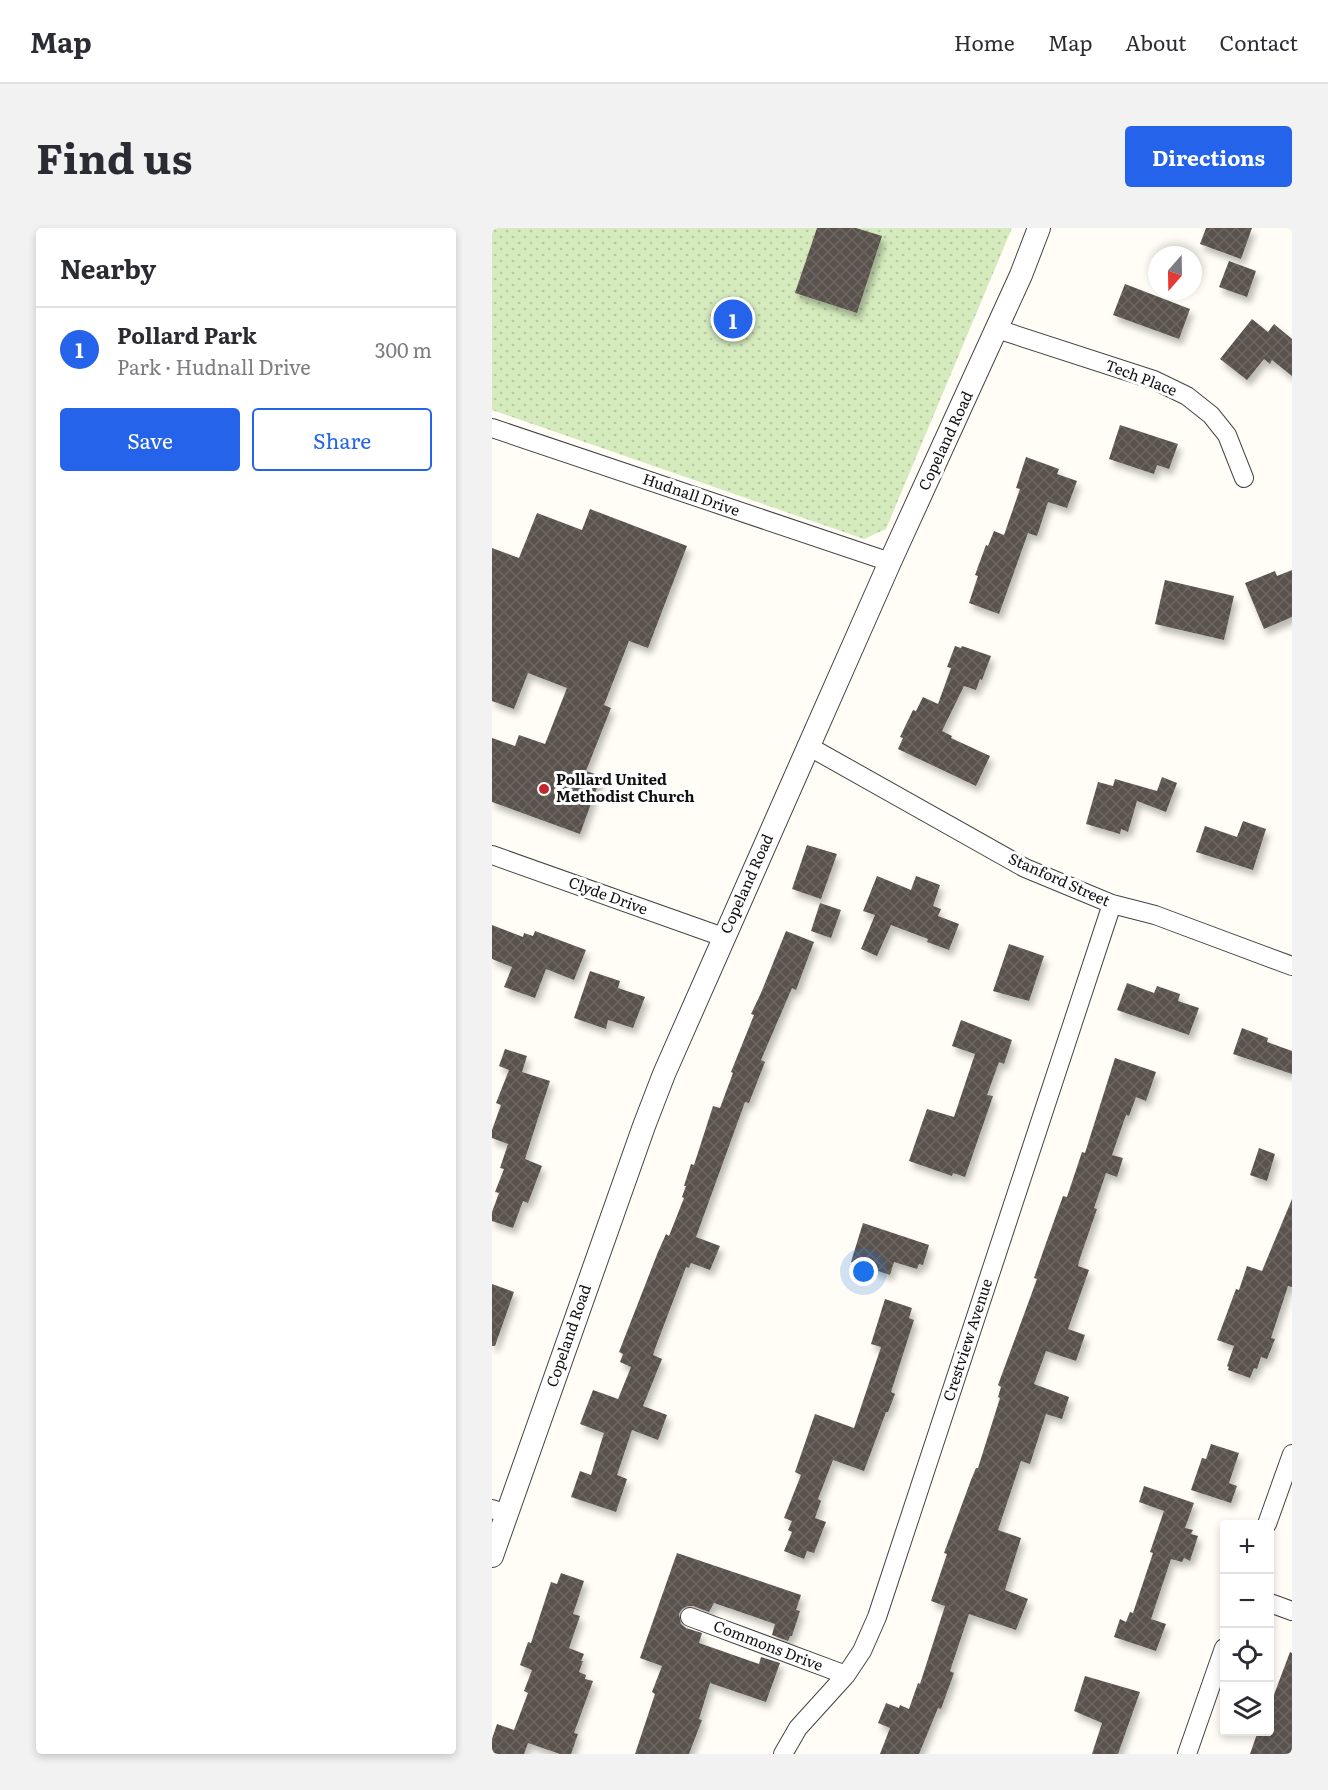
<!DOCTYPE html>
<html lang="en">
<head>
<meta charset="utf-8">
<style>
	body { margin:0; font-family:Literata,serif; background:#f2f2f3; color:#2b2b33 }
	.controls { position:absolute; right:18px; bottom:18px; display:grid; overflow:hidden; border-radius:6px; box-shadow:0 3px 9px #0003 }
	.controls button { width:54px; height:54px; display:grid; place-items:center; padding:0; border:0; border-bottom:2px solid #e1e1e2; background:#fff; color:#2b2b33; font:30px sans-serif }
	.compass { position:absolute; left:656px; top:18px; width:54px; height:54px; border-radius:50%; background:#fff; box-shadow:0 3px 9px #0003; rotate:200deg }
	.you { position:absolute; left:372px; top:1044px; width:21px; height:21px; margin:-15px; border:4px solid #fff; border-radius:50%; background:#1a73e8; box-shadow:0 0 0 9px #1a73e833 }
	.badge { display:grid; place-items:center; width:39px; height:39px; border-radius:50%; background:#2563eb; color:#fff; font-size:20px; font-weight:700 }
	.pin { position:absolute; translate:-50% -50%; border:3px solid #fff; box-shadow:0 2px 6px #0006 }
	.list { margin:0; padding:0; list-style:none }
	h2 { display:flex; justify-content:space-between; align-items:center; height:78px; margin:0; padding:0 24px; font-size:26px }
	h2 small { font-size:20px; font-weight:400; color:#7c7c81 }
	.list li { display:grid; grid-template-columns:39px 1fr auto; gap:18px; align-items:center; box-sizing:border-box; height:84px; padding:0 24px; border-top:2px solid #e1e1e2 }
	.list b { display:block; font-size:22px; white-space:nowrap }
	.list p { margin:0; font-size:20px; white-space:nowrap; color:#7c7c81 }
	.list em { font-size:20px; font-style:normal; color:#7c7c81 }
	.actions { display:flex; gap:12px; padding:18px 24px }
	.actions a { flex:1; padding:14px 0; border:2px solid #2563eb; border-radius:6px; text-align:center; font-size:21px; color:#2563eb }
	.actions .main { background:#2563eb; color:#fff }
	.icon { flex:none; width:33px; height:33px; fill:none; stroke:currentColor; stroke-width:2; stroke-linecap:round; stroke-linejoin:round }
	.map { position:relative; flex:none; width:800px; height:1526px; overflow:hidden; border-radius:6px }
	header { display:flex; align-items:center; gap:36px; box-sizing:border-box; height:84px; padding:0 30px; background:#fff; border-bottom:2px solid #e1e1e2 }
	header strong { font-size:28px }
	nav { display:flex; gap:33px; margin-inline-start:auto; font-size:21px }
	.intro { display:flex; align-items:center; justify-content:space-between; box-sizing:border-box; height:144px; padding:0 36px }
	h1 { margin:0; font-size:42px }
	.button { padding:15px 27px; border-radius:6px; background:#2563eb; color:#fff; font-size:21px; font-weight:700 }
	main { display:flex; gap:36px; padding:0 36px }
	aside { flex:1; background:#fff; border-radius:6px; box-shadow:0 3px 9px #0003 }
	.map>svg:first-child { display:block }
	.park { fill:url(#park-dots) }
	.building { fill:url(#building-cross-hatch); filter:url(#shadow) }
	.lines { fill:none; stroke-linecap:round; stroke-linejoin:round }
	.minor-casing { stroke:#444; stroke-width:20 }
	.tertiary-casing { stroke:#444; stroke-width:24 }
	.minor { stroke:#fff; stroke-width:18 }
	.tertiary { stroke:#fff; stroke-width:22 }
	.poi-dot { fill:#c4262e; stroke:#fff; stroke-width:2 }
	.labels { text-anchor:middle; stroke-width:6; stroke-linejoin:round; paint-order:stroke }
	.street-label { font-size:15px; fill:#111; stroke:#fff }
	.poi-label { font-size:15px; font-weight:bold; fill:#111; stroke:#fff; text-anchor:start }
</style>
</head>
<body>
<header>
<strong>Map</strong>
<nav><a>Home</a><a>Map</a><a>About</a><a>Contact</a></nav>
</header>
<div class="intro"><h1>Find us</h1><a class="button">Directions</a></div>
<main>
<aside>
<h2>Nearby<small></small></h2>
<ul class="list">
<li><span class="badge">1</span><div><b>Pollard Park</b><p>Park · Hudnall Drive</p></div><em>300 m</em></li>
</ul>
<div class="actions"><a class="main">Save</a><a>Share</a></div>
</aside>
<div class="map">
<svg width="800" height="1526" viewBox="0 0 800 1526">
	<defs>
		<pattern id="park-dots" width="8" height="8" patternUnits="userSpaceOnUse" patternTransform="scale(1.5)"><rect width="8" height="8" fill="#d5ebbd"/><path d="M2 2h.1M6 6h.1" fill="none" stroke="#b6c8a1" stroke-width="1.8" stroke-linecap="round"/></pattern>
		<pattern id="building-cross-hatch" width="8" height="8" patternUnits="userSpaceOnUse" patternTransform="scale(1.5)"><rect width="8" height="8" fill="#5a524d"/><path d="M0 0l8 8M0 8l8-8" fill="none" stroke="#6d6662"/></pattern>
		<filter id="shadow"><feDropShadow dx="3.5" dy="6" stdDeviation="3" flood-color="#0004"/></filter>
	</defs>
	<rect width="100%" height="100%" fill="#fffdf5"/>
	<path class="park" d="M 0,0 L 520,0 L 394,301 L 372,311 L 0,182 Z"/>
	<path class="building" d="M 325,0 L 364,0 L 390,8 L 365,85 L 303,65 Z
		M 714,0 L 760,0 L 749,31 L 708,16 Z
		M 737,33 L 764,43 L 755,69 L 727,59 Z
		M 633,56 L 698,81 L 687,111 L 621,87 Z
		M 760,91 L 776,104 L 782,96 L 800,111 L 800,148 L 780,132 L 778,136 L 772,131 L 755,152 L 728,131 Z
		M 628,197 L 686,216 L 677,241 L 665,237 L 662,246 L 617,231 Z
		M 534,229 L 567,241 L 565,246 L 585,253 L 575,280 L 556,274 L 545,308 L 536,305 L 507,386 L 477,375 L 486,348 L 483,347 L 494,317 L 496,318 L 502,303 L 512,307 L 528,261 L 524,260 Z
		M 98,281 L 195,318 L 156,420 L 137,413 L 112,477 L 119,480 L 94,543 L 109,548 L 88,606 L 0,574 L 0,510 L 23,518 L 27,507 L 53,516 L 75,460 L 36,445 L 22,481 L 0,473 L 0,320 L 27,330 L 45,285 L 90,302 Z
		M 800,342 L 800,389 L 772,401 L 753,355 L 783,343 L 785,348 Z
		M 673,352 L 742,368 L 732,412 L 663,396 Z
		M 463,418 L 469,420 L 470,418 L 499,428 L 490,452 L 488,451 L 484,462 L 472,458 L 450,503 L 460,508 L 459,510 L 498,528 L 484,558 L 406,521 L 411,510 L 408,509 L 421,482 L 424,483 L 431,469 L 446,476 L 459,440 L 455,439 Z
		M 670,549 L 685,555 L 674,584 L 645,573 L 636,604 L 629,601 L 628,606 L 594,596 L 606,554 L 621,558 L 623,551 L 665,563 Z
		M 751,593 L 774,601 L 761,642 L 704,624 L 713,598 L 745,609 Z
		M 315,617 L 345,626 L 329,671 L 300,661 Z
		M 385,648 L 419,662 L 424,648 L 448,657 L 441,678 L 449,681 L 446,688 L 467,696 L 457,722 L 435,714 L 436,711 L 399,697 L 385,728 L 369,721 L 383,687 L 371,683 Z
		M 328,675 L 349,682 L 339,710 L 319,703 Z
		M 0,697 L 31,709 L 32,705 L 41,708 L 43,703 L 94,722 L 82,752 L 54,741 L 43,770 L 12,759 L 20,739 L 0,731 Z
		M 294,703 L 322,714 L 304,762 L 300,760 L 269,832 L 273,834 L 257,875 L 253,874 L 204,1009 L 228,1018 L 218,1042 L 199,1035 L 197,1040 L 194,1039 L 164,1118 L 161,1127 L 170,1131 L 151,1178 L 175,1187 L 166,1212 L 140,1202 L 125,1247 L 135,1251 L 124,1284 L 79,1269 L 88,1243 L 99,1247 L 112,1205 L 88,1196 L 101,1162 L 126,1171 L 139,1139 L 128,1134 L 131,1126 L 127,1124 L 166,1024 L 174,1006 L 177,1008 L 192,970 L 190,969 L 194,958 L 192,958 L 199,936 L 202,937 L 221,878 L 228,880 L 241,845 L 239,844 L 262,787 L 259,786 L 269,765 Z
		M 517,716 L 552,728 L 537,773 L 501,763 Z
		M 98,743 L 128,753 L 126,760 L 153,769 L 141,800 L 116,792 L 114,801 L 82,790 Z
		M 635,755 L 662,765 L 665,758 L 688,766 L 686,773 L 707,780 L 697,807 L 625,782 Z
		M 469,792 L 520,812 L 512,836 L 507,834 L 495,867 L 501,868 L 473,949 L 461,945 L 460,948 L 417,933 L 435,881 L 462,889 L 483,826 L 460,818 Z
		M 750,800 L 776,810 L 775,814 L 800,823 L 800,846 L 741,826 Z
		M 13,821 L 35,828 L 30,844 L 58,853 L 33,931 L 50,938 L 36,975 L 31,973 L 21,1000 L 0,993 L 0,984 L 7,965 L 3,964 L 12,941 L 8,940 L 16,916 L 0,910 L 0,902 L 9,877 L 4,875 L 17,842 L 7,838 Z
		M 623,830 L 664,844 L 654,873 L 644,869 L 637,888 L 634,887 L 620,927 L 631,930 L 625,949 L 614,945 L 602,980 L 605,981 L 588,1030 L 586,1038 L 597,1042 L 576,1101 L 593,1107 L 584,1133 L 554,1123 L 542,1156 L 577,1169 L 570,1191 L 554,1186 L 538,1236 L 529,1233 L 506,1302 L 529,1310 L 513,1362 L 536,1371 L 524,1402 L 477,1386 L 458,1443 L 462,1445 L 449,1481 L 446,1480 L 427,1526 L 388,1526 L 398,1500 L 386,1495 L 394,1475 L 407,1480 L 408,1477 L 417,1481 L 426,1455 L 428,1456 L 453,1378 L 439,1373 L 455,1326 L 452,1325 L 479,1252 L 484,1240 L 486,1240 L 508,1170 L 506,1169 L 509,1159 L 506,1157 L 545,1051 L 542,1050 L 553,1018 L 571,968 L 575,969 L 590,924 L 593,925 Z
		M 767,920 L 783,926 L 775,953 L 758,947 Z
		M 800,971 L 800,1059 L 796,1058 L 779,1110 L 783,1111 L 775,1131 L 769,1129 L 765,1141 L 762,1140 L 758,1150 L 736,1142 L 737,1139 L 735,1138 L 742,1118 L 725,1112 L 744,1061 L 747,1062 L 755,1038 L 770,1043 Z
		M 371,995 L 437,1017 L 431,1037 L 427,1036 L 425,1041 L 402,1034 L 398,1047 L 359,1034 Z
		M 0,1056 L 22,1064 L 3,1118 L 0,1118 Z
		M 393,1071 L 420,1080 L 417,1090 L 422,1092 L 399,1164 L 403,1166 L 396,1184 L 394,1184 L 372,1243 L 341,1232 L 326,1271 L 329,1273 L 323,1290 L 334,1294 L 322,1325 L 315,1323 L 312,1331 L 292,1323 L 300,1304 L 296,1302 L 300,1293 L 292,1290 L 309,1247 L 303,1244 L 323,1186 L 362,1200 L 389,1119 L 379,1116 Z
		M 719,1216 L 747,1225 L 737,1255 L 745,1258 L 739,1275 L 699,1262 L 710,1230 L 714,1231 Z
		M 652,1258 L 702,1275 L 693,1300 L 701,1302 L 699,1306 L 706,1308 L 698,1333 L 692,1330 L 690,1334 L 679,1331 L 659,1391 L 674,1396 L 664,1423 L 622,1409 L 628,1391 L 634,1394 L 638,1384 L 641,1385 L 661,1325 L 658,1324 L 672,1283 L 647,1274 Z
		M 185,1325 L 309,1367 L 304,1382 L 308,1383 L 300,1408 L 298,1408 L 296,1413 L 280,1407 L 283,1396 L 222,1375 L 217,1384 L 201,1378 L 196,1378 L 190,1381 L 187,1386 L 189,1396 L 194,1400 L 210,1405 L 207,1415 L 267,1436 L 269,1429 L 288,1435 L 274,1474 L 218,1455 L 207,1491 L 210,1492 L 197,1526 L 143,1526 L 163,1466 L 160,1464 L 170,1438 L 148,1430 Z
		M 69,1345 L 92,1353 L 81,1386 L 88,1388 L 77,1420 L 92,1426 L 89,1433 L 91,1433 L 87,1444 L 94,1447 L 93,1451 L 101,1453 L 82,1505 L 86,1506 L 79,1526 L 68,1526 L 36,1515 L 32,1526 L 0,1526 L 0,1511 L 5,1496 L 22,1502 L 36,1465 L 32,1463 L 40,1442 L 28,1437 L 36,1414 L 39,1415 L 59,1354 L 65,1356 Z
		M 798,1424 L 800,1425 L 800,1526 L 758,1526 L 766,1503 L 777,1503 L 777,1480 Z
		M 593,1448 L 648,1464 L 626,1526 L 600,1526 L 610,1495 L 582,1483 Z"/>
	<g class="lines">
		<g class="minor-casing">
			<path id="minor" d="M 505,101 L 662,152 L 695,168 L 719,187 L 735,207 L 752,250
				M 0,200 L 398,334
				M 316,518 L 533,640 L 620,676 L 663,687 L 800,738
				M 0,627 L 231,709
				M 0,1281 L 15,1286
				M 775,1296 L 800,1226
				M 778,1375 L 800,1383
				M 198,1389 L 354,1447
				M 291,1526 L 306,1500 L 354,1447 L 370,1423 L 385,1389 L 620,676
				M 695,1526 L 732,1420"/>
		</g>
		<g class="tertiary-casing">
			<path id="tertiary" d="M 0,1328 L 152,898 L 172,846 L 398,334 L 529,47 L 547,0"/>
		</g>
		<use href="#minor" class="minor"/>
		<use href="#tertiary" class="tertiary"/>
	</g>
	<circle class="poi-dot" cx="52" cy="561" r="6"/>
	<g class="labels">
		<g class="street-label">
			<text transform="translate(649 150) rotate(21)" y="5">Tech Place</text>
			<text transform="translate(454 213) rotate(-65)" y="5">Copeland Road</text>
			<text transform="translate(199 267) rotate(19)" y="5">Hudnall Drive</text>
			<text transform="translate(567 652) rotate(24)" y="5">Stanford Street</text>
			<text transform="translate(255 656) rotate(-66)" y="5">Copeland Road</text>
			<text transform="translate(116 668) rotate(20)" y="5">Clyde Drive</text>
			<text transform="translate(77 1108) rotate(-71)" y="5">Copeland Road</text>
			<text transform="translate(476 1112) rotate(-72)" y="5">Crestview Avenue</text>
			<text transform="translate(276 1418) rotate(21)" y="5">Commons Drive</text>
		</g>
		<g class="poi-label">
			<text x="64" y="557">Pollard United<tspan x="64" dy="17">Methodist Church</tspan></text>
		</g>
	</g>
</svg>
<div class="controls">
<button>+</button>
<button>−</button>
<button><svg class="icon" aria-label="locate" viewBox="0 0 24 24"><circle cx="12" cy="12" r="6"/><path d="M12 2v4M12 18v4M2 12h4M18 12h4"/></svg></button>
<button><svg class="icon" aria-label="layers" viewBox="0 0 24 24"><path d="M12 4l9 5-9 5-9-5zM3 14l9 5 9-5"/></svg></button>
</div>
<svg class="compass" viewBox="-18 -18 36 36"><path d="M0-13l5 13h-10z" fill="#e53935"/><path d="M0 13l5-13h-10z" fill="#7c7c81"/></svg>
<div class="you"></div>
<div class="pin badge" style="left:241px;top:91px">1</div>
</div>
</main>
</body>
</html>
